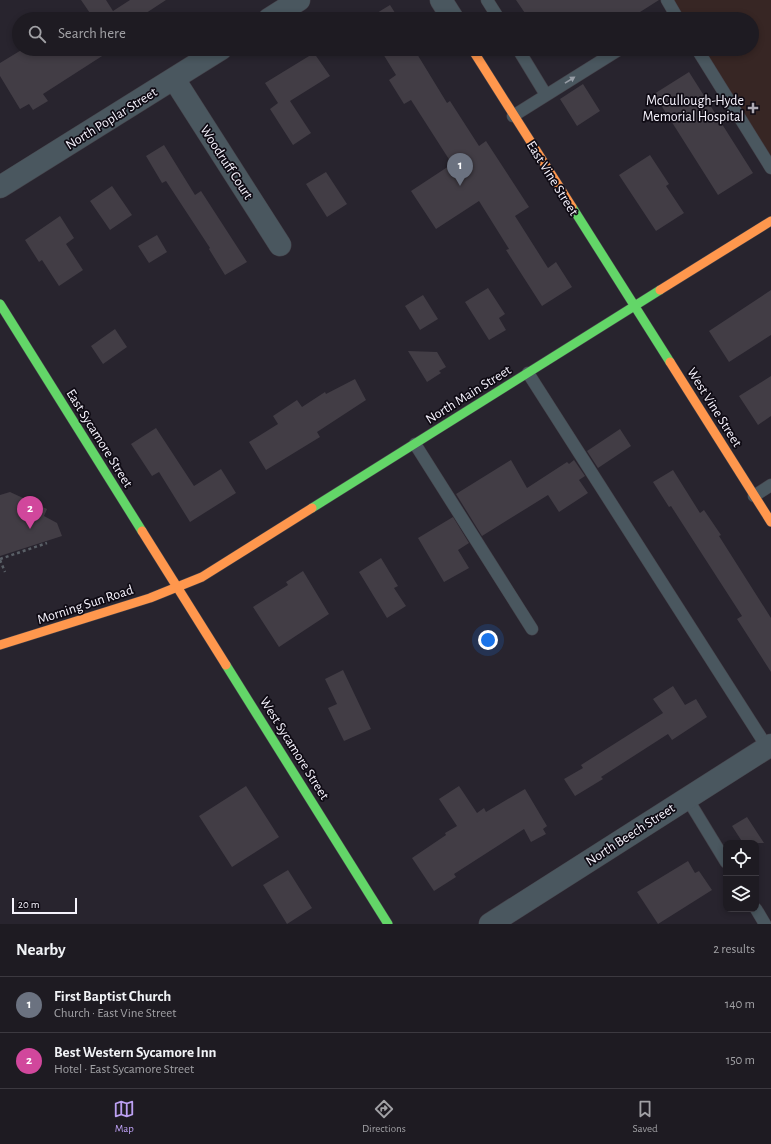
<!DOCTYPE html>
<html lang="en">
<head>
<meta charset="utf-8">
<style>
	body { margin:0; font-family:"Alegreya Sans",sans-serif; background:#2b282f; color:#f1f3f6 }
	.controls { position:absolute; right:12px; bottom:12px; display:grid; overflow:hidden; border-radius:8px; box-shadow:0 2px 6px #0003 }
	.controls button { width:36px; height:36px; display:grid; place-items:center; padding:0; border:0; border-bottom:1px solid #3c3940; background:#1e1b22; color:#f1f3f6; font:20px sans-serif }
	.scale { position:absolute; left:12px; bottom:10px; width:65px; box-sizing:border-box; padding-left:4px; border:2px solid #f6f3fd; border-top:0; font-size:11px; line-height:14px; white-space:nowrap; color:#f6f3fd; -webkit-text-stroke:3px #0f0b14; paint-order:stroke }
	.you { position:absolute; left:488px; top:640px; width:14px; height:14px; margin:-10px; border:3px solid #fff; border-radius:50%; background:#1a73e8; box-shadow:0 0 0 6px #1a73e833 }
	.badge { display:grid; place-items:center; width:26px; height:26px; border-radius:50%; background:#bca0f2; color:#fff; font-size:13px; font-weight:700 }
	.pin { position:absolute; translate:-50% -33px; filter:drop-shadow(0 1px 2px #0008) }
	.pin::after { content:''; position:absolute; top:21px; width:14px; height:12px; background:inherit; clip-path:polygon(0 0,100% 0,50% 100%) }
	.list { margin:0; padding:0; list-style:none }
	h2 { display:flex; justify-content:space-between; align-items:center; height:52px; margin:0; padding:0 16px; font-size:17px }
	h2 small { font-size:13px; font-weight:400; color:#a1a1a5 }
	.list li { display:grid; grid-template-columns:26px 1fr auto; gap:12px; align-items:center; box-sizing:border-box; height:56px; padding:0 16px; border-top:1px solid #3c3940 }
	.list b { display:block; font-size:15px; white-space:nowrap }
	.list p { margin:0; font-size:13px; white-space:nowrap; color:#a1a1a5 }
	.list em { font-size:13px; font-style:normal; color:#a1a1a5 }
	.icon { flex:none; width:22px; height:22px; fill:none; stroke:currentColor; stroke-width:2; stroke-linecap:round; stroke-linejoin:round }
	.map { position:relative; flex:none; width:771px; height:924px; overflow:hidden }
	.search { position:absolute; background:#1e1b22; box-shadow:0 2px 6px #0003; left:12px; right:12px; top:12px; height:44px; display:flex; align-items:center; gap:10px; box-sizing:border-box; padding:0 14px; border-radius:22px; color:#a1a1a5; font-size:15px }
	.sheet { height:164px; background:#1e1b22 }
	nav { display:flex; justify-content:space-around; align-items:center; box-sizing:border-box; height:56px; border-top:1px solid #3c3940; background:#1e1b22; font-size:11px; color:#a1a1a5 }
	nav a { display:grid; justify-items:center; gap:2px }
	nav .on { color:#bca0f2 }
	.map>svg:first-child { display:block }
	.medical { fill:#372624 }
	.building { fill:#423d45 }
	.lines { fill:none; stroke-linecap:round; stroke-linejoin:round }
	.lane-casing { stroke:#45424a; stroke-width:13 }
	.street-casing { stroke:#45424a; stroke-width:23 }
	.fast-casing { stroke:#45424a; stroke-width:10 }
	.slow-casing { stroke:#45424a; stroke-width:10 }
	.path { stroke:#595f66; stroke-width:2.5; stroke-dasharray:3 3; stroke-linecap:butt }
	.lane { stroke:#4a575f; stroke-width:12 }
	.street { stroke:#4a575f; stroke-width:22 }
	.fast { stroke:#63d668; stroke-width:9 }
	.slow { stroke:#ff974d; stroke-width:9 }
	.oneway { fill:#979da6 }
	.poi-dot { fill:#aeabb5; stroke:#0f0b14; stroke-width:1.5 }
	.labels { text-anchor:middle; stroke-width:3.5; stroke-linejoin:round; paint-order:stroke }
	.poi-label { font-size:14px; fill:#f6f3fd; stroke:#0f0b14; text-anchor:end }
	.street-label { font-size:14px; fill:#f6f3fd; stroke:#0f0b14 }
</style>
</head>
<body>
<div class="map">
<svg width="771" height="924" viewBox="0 0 771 924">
	<rect width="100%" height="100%" fill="#28242e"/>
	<path class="medical" d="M 667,0 L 771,0 L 771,168 L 697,49 L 752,49 L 752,19 L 678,19 Z"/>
	<path class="building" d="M 81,0 L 106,0 L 113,11 L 130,0 L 166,0 L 137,19 L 94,19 Z
		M 516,0 L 659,0 L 629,19 L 529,19 Z
		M 390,5 L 399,19 L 367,19 Z
		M 23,49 L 113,49 L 43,94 L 48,101 L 33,110 L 29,104 L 20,109 L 0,76 L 0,63 Z
		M 380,49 L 414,49 L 447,103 L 450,101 L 479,146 L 486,141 L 529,207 L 515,216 L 548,268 L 556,262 L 572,287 L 542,306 L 506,250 L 509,249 L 479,201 L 436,229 L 411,191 L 452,164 L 411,100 L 404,104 L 389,80 L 396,75 Z
		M 314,53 L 330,76 L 290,101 L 311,133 L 293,145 L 270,109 L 278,103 L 265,83 Z
		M 689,72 L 753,173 L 718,195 L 654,94 Z
		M 583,84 L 600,111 L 577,126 L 560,99 Z
		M 164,145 L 195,195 L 201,191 L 247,262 L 225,275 L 209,249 L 210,248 L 166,181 L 162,183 L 146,156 Z
		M 650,155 L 669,184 L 666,186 L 684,213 L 656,231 L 619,175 Z
		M 326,172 L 347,204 L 327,217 L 306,184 Z
		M 112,186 L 132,215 L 110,230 L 90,201 Z
		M 60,216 L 74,238 L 66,244 L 83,270 L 59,286 L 42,260 L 39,262 L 25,240 Z
		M 157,235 L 167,252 L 149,263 L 138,246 Z
		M 488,288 L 505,314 L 499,318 L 506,330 L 489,340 L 465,302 Z
		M 771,290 L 771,335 L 729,362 L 709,331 Z
		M 423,295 L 438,319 L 420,330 L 405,306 Z
		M 115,329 L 127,347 L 103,364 L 91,346 Z
		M 408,351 L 437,352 L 446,367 L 439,371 L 441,373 L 427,382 Z
		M 771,376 L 771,416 L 758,425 L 739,396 Z
		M 355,379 L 366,400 L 317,432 L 320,437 L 266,470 L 249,442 L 278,424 L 273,416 L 297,400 L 302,407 L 325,392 L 326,394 Z
		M 156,428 L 194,486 L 221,469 L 236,493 L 190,522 L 159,472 L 152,476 L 131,444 Z
		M 620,429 L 631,446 L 598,468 L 587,451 Z
		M 511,460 L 527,488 L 567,462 L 569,464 L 574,460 L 585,476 L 579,480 L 588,493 L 559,512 L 548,495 L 482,536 L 456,494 Z
		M 673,470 L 700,513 L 704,510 L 721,535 L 719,536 L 771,618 L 771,672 L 737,619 L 742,616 L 671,506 L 669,507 L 653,482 Z
		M 10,492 L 47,509 L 44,516 L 57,523 L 62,536 L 0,556 L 0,495 Z
		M 453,517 L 469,543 L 458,550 L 469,568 L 444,582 L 418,538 Z
		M 381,558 L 398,586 L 394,588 L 406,606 L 387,618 L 359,572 Z
		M 303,571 L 329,614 L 279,647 L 253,607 L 288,585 L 286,582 Z
		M 343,670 L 371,729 L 344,741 L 328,708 L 337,704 L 325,679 Z
		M 673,686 L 685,705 L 696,699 L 707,717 L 672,740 L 668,734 L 601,777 L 603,779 L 575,796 L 564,779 L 583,768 L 581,765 L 663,713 L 653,699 Z
		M 246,786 L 279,837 L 232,867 L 199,816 Z
		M 459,786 L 477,813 L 484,808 L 486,812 L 525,789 L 547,826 L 543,829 L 546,834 L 531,842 L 524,829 L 454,874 L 456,877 L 434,891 L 412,858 L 446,835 L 445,833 L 457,826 L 439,799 Z
		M 747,817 L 764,843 L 743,843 L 732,826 Z
		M 688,861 L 695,873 L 699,871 L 712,890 L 658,924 L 637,892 Z
		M 288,870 L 312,908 L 287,924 L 263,885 Z"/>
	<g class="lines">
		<g class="lane-casing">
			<path id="lane" d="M 487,0 L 499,19
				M 667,0 L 678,19
				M 518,49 L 546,95
				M 697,49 L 771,168
				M 513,116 L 620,49
				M 528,373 L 767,747
				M 415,444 L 532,629
				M 754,496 L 771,485
				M 687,798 L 726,862
				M 756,909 L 765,924"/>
		</g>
		<g class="street-casing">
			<path id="street" d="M 441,0 L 453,19
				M 269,19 L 299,0
				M 174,79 L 280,245
				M 0,187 L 221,49
				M 490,924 L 771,745"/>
		</g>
		<g class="fast-casing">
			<path id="fast" d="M 572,207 L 670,362
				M 0,304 L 142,531
				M 312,508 L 660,290
				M 226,665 L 388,924"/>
		</g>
		<g class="slow-casing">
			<path id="slow" d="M 472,49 L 572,207
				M 660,290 L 771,221
				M 670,362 L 771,522
				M 142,531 L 226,665
				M 0,645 L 150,598 L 202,577 L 312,508"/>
		</g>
		<path class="path" d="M 0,559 L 47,543
			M 0,560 L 5,572"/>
		<use href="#lane" class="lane"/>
		<use href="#street" class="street"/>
		<use href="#fast" class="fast"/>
		<use href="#slow" class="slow"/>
	</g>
	<defs><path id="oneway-solid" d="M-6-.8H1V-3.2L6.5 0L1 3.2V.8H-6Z"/></defs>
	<use class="oneway" href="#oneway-solid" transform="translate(570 80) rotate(-32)"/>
	<path class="poi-dot" d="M751 102h4v4h4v4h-4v4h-4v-4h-4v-4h4z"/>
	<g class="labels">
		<g class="poi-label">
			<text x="744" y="105">McCullough-Hyde<tspan x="744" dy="16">Memorial Hospital</tspan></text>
		</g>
		<g class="street-label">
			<text transform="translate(111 118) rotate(-32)" y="5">North Poplar Street</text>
			<text transform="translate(227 162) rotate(57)" y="5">Woodruff Court</text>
			<text transform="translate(553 178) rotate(58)" y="5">East Vine Street</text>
			<text transform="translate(468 394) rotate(-32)" y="5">North Main Street</text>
			<text transform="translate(715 407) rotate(58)" y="5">West Vine Street</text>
			<text transform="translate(100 438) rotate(58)" y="5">East Sycamore Street</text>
			<text transform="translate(85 604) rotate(-18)" y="5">Morning Sun Road</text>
			<text transform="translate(295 748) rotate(58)" y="5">West Sycamore Street</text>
			<text transform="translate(630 834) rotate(-33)" y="5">North Beech Street</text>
		</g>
	</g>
</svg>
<div class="controls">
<button><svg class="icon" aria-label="locate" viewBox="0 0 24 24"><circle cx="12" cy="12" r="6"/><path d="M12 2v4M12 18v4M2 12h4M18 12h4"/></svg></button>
<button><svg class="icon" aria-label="layers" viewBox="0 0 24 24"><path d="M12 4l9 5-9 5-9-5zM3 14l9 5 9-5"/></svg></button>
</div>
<div class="scale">20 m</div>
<div class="you"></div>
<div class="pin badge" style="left:460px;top:186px;background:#6b7280">1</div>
<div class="pin badge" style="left:30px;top:529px;background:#d1479c">2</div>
<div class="search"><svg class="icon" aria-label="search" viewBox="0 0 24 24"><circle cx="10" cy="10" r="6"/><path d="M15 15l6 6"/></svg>Search here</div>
</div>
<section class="sheet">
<h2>Nearby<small>2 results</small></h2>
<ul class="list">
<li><span class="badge" style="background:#6b7280">1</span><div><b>First Baptist Church</b><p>Church · East Vine Street</p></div><em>140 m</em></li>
<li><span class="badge" style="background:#d1479c">2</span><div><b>Best Western Sycamore Inn</b><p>Hotel · East Sycamore Street</p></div><em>150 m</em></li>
</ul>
</section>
<nav>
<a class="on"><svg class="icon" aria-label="map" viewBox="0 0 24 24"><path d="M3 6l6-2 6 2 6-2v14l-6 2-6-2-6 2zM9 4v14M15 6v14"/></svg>Map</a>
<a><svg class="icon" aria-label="directions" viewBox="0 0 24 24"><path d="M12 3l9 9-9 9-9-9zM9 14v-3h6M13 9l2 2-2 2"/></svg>Directions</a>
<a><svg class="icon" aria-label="saved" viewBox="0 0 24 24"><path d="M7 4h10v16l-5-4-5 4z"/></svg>Saved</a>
</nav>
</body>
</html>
